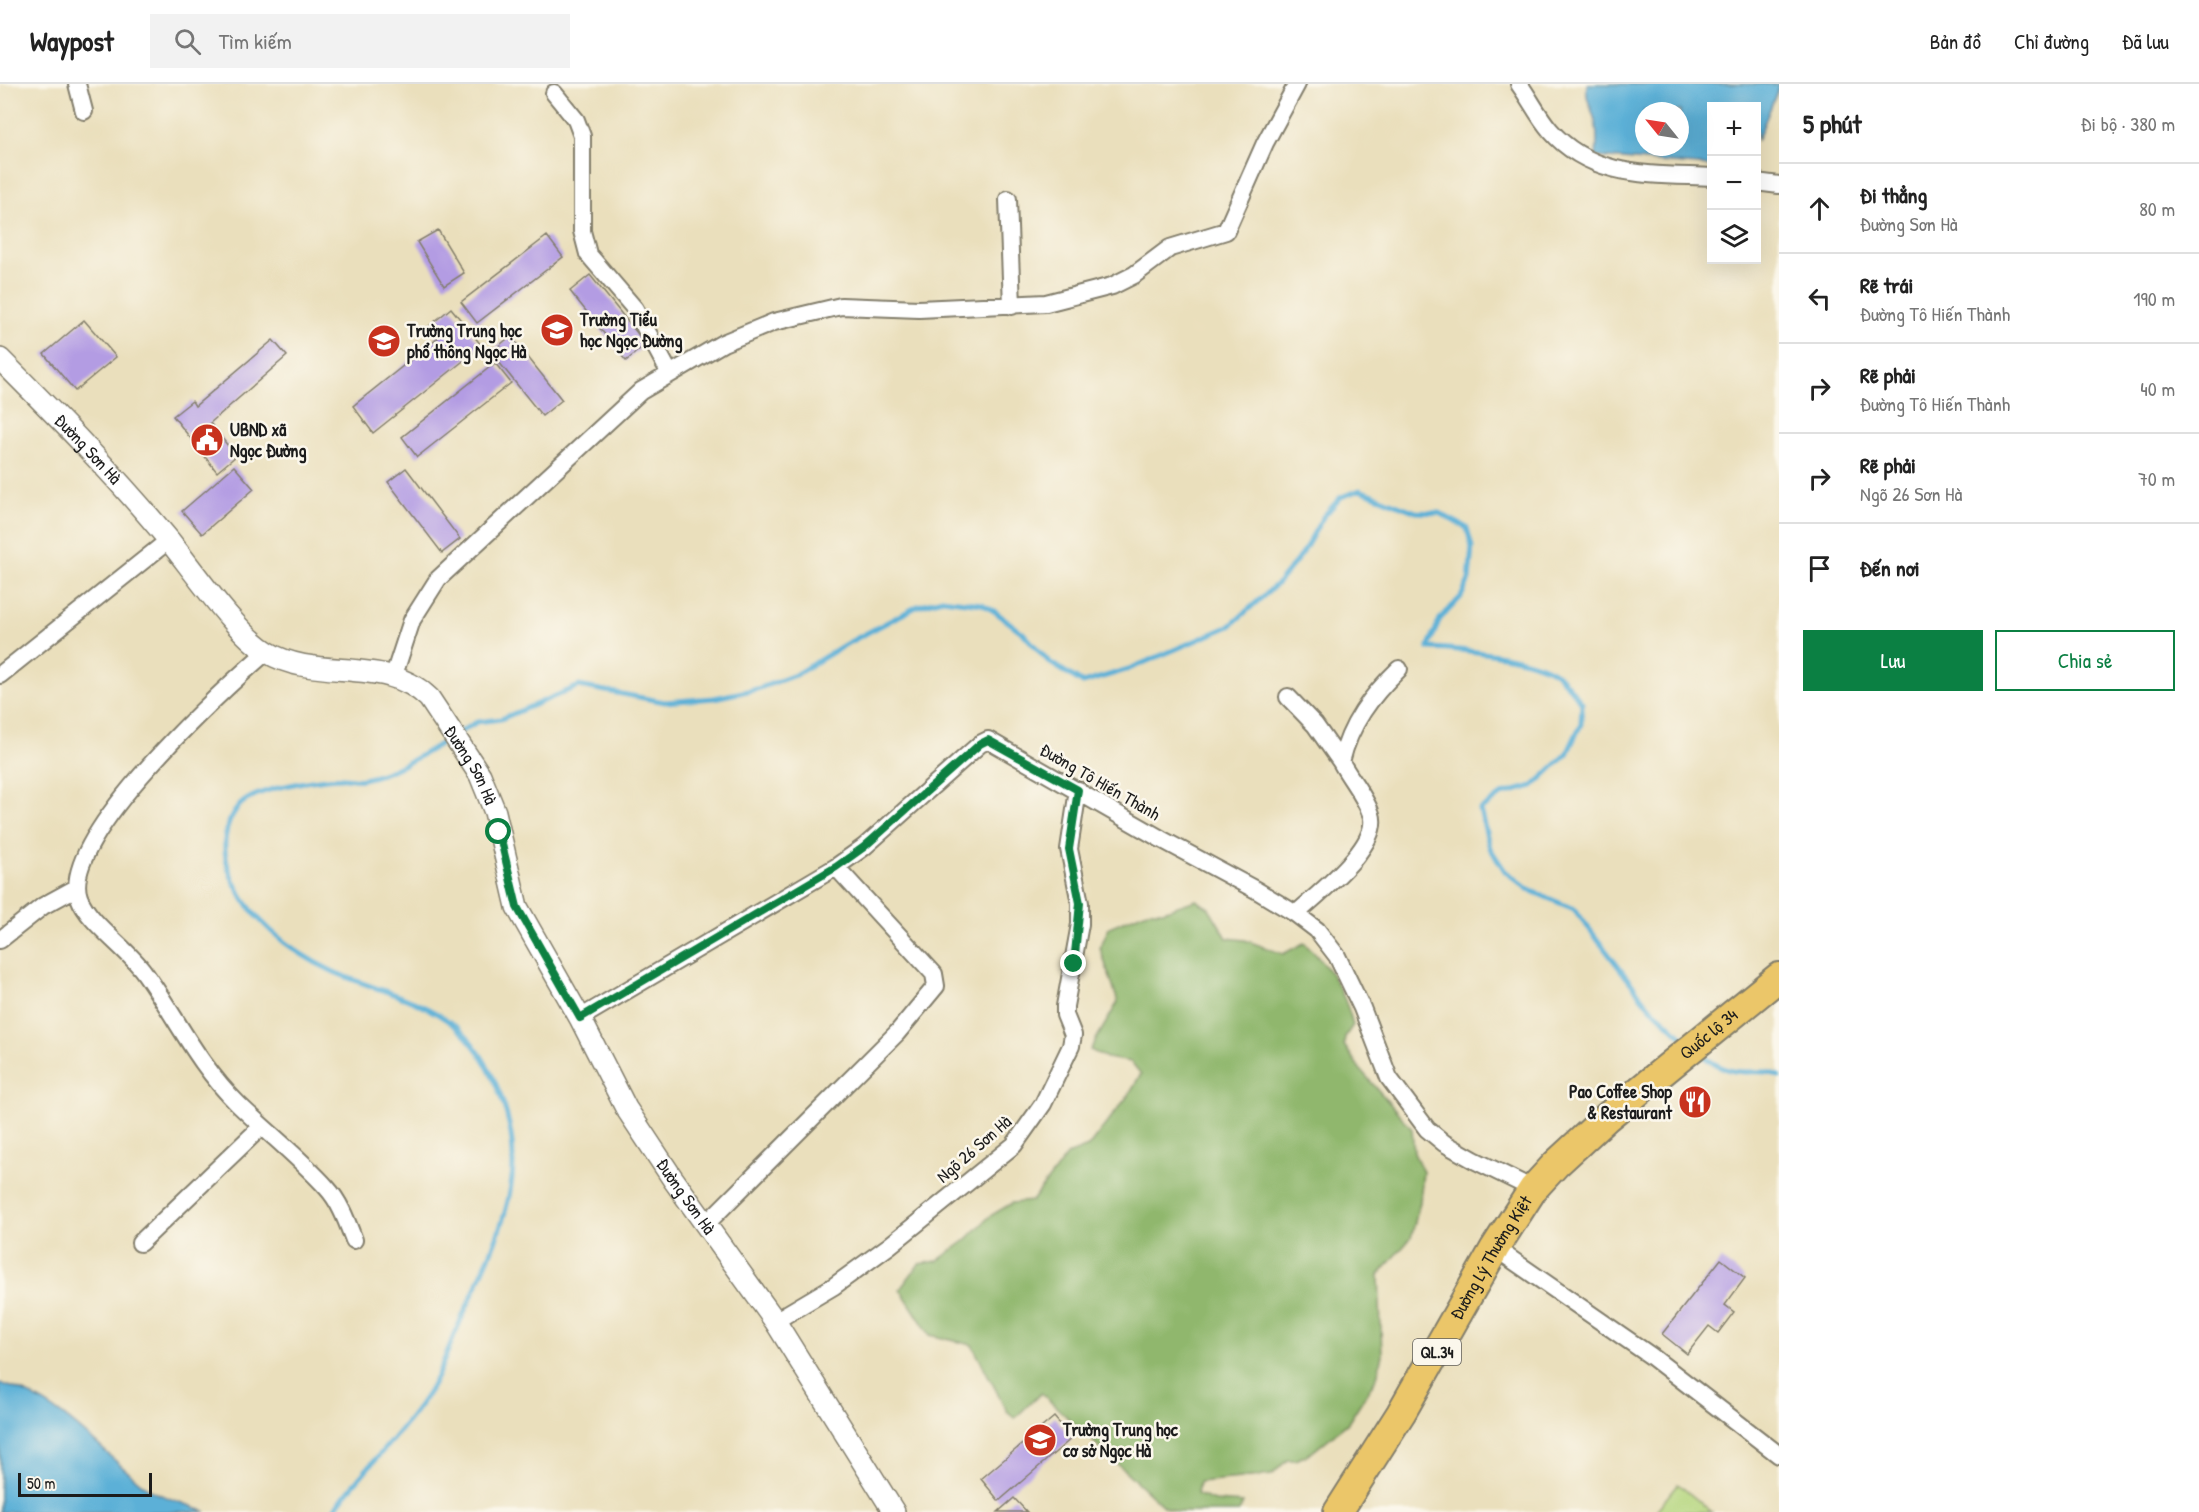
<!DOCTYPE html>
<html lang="vi">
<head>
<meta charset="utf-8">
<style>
	body { margin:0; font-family:"Patrick Hand",sans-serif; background:#f2f2f2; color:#222 }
	.controls { position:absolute; right:18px; top:18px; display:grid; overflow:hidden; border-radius:0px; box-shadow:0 6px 24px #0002 }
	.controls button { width:54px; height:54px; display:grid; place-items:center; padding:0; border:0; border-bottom:2px solid #e0e0e0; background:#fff; color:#222; font:30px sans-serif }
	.compass { position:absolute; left:1635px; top:18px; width:54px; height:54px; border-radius:50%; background:#fff; box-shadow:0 6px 24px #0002; rotate:300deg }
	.scale { position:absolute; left:18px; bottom:15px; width:134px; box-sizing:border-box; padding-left:6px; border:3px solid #1c1c1c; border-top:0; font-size:16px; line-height:21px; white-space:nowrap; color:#1c1c1c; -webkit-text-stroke:4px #fbf7ec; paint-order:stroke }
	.stop { position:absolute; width:18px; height:18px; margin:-14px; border:4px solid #0b8043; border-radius:50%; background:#fff }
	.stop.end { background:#0b8043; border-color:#fff; box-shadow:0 2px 6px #0008 }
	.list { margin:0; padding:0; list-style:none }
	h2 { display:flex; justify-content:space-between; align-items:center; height:78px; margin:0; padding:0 24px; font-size:26px }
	h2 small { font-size:20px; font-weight:400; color:#767676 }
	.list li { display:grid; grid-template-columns:39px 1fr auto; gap:18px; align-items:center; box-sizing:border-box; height:90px; padding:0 24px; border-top:2px solid #e0e0e0 }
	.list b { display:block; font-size:22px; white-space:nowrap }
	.list p { margin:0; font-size:20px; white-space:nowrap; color:#767676 }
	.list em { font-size:20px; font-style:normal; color:#767676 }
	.actions { display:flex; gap:12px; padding:18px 24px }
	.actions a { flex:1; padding:14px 0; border:2px solid #0b8043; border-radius:0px; text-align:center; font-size:21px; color:#0b8043 }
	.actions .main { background:#0b8043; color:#fff }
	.icon { flex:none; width:33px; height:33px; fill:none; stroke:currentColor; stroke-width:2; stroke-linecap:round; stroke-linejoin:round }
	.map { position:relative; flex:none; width:1779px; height:1428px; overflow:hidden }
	header { display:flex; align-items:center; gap:36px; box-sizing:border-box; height:84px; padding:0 30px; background:#fff; border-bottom:2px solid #e0e0e0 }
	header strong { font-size:28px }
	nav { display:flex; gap:33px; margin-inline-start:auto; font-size:21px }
	.search { width:420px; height:54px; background:#f2f2f2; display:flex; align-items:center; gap:15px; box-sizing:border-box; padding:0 21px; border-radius:0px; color:#767676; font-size:22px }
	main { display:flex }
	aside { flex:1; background:#fff }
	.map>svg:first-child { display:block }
	.green { fill:#b5d67e; stroke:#68794d; stroke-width:1.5 }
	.forest { fill:#90b76d; stroke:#566a44; stroke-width:1.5 }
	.water { fill:#5bb0d7; stroke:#3c667a; stroke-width:1.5; fill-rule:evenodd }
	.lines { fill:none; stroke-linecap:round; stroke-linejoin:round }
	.stream { stroke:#5bb0d7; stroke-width:5 }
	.building { fill:#b39ce3 }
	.minor-casing { stroke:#837e6c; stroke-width:20 }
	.tertiary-casing { stroke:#837e6c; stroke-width:24 }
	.trunk-casing { stroke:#837e6c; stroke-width:32 }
	.minor { stroke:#fff; stroke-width:16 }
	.tertiary { stroke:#fff; stroke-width:21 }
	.trunk { stroke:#ebc669; stroke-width:28 }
	.route { stroke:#0b8043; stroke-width:8 }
	.labels { text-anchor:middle; stroke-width:5; stroke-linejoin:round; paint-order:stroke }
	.shield { fill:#fbf7ec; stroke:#5f5e5a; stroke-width:1.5 }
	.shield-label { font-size:16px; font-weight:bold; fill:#1c1c1c }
	.poi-label { font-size:18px; font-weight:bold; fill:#1c1c1c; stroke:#fbf7ec; text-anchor:start }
	.street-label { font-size:18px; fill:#1c1c1c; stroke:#fbf7ec }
</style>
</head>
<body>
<header>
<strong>Waypost</strong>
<div class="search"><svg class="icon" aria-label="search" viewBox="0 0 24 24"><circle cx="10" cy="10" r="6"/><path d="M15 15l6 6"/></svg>Tìm kiếm</div>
<nav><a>Bản đồ</a><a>Chỉ đường</a><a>Đã lưu</a></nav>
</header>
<main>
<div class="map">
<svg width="1779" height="1428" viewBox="0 0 1779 1428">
	<rect width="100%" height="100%" fill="#fbf7ec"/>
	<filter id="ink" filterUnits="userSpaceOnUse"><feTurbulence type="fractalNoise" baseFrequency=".0167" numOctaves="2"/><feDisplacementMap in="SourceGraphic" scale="12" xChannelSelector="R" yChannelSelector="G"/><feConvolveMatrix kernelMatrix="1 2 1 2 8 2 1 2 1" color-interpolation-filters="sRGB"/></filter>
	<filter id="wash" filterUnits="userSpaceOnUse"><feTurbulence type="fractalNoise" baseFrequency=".008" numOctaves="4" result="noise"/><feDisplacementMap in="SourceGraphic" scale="24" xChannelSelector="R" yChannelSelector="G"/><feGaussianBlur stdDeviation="1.35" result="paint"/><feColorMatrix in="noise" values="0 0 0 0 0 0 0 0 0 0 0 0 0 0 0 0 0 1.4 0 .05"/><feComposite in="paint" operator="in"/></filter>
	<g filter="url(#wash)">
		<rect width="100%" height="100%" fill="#eadfbc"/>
		<path class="green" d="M 1678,1400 L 1712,1428 L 1655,1428 Z"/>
		<path class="forest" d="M 1196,816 L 1209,824 L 1227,854 L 1245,856 L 1283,870 L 1304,859 C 1329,881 1345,908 1353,941 L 1345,953 L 1344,961 L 1360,985 L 1412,1045 L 1414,1069 L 1423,1088 L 1420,1118 L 1411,1154 L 1379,1191 L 1382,1271 L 1377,1293 L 1348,1339 L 1311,1369 L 1296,1376 L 1287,1376 L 1272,1391 L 1199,1398 L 1197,1410 L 1214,1417 L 1243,1419 L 1239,1428 L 1178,1428 L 1164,1423 L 1041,1309 L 1015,1334 L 1007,1327 L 972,1261 L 930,1251 L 900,1205 L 919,1180 L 937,1177 L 966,1156 L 990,1132 L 1012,1119 L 1032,1117 L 1067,1071 L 1088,1063 L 1127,1013 L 1141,990 L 1131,978 L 1107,974 L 1090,966 L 1118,918 L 1100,864 L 1109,843 L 1147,827 L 1163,827 Z"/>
		<path class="water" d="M 1587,0 L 1779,0 L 1779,3 L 1757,57 L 1756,22 L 1712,22 L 1711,82 L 1596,73 C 1597,60 1598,46 1594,33 C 1590,20 1585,14 1587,0 ZM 1644,27 L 1680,27 L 1680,63 L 1644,63 Z
			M 0,1299 C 63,1318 97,1364 146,1403 C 159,1413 189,1420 206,1428 L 0,1428 Z"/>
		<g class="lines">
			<path class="stream" d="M 458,649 L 477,638 L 501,635 L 579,602 L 665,618 L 714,614 L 757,605 L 795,591 L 846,560 L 918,522 L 942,515 L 982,520 L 994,527 L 1023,549 L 1049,578 L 1083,599 L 1129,585 L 1230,542 L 1278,499 L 1302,470 L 1323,433 L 1341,413 L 1360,406 L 1416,428 L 1439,429 L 1467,444 L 1472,463 L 1469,496 L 1461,513 L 1440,535 L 1428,564 C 1458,565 1536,572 1558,591 C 1567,599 1574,610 1582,619 L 1581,640 L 1567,670 L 1533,702 L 1503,710 L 1480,726 L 1490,764 L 1505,787 L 1529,806 L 1574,825 L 1647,920 L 1687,957
				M 1700,969 C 1712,980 1728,988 1745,988 C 1758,988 1768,986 1779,992
				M 332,1428 C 362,1387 400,1352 428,1309 C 440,1291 447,1267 456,1247 C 478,1196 514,1131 513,1075 C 513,1032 490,971 456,943 C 420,913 373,906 332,887 C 289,867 246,833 229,786 C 222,765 223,740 239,722 C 254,704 317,695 341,694 C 348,693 356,697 363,695 C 395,689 423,670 450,654"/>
		</g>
		<g id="blocks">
			<path class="building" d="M 438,146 L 464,189 L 444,202 L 417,158 Z
				M 547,152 L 563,173 L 477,239 L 461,218 Z
				M 590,191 L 646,260 L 626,277 L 570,207 Z
				M 451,224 L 482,262 L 373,349 L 353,322 L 438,254 L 428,243 Z
				M 84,236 L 116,273 L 75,307 L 44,270 Z
				M 511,252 L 562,316 L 542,332 L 491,268 Z
				M 273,256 L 287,272 L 210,339 L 236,372 L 217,388 L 173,332 L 192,317 L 195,322 Z
				M 495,279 L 511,299 L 417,373 L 402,353 Z
				M 234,382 L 254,405 L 202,450 L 182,427 Z
				M 406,384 L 460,455 L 442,469 L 388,398 Z
				M 1721,1175 L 1745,1194 L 1725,1221 L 1734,1228 L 1718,1249 L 1709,1242 L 1687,1270 L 1662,1250 Z
				M 1054,1333 L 1072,1354 L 999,1417 L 981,1395 Z
				M 1014,1414 L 1027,1428 L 998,1428 Z"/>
		</g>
	</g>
	<g filter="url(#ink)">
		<use href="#blocks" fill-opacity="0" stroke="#837e6c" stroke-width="1.5"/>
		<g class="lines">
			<g class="minor-casing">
				<path id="minor" d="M 77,0 L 84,27
					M 1519,0 C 1530,15 1538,32 1550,46 C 1592,95 1652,90 1712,93
					M 554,9 L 576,36 L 582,52 L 582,147 L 588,170 L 635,225 L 669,288
					M 1756,98 L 1779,101
					M 1008,115 L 1012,222
					M 266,568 C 224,605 58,755 79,813 C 88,839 127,864 144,888 C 177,934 196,978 238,1020 C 267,1048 300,1074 327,1104 C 340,1118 347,1138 354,1156
					M 0,591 L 169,456
					M 394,591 L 412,536 L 438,495 L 641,307 L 723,259 L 774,238 L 841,222 L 919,225 L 1046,219 L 1112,202 L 1134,191 L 1170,164 L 1226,147 L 1265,59 L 1297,0
					M 1288,613 L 1315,641 L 1341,678
					M 1296,830 C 1317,810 1382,761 1371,730 C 1365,712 1350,695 1341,678 C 1350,640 1371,612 1399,585
					M 0,856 L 43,822 L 76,804
					M 580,934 L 836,783 L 864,763 L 980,660 L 988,656 L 1161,755 L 1256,806 L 1296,830 L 1317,846 L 1337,872 L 1362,924 L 1389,994 L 1427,1045 L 1444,1059 L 1474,1076 L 1533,1105
					M 706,1140 L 897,949 L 936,902 L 934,890 L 836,783
					M 140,1159 L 261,1043
					M 1495,1164 L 1651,1272 L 1779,1371
					M 775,1237 L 834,1202 L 889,1162 L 1014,1061 L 1043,1020 L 1071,962 L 1073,951 L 1065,931 L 1065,922 L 1080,840 L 1080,819 L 1069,765 L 1078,706"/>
			</g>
			<g class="tertiary-casing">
				<g id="tertiary">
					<path id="s1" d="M 0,275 C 58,333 116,392 168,455 C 193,486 235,548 267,568 C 317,599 385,570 429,614 L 480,691 L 495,728 L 517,823 L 580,934 L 626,1024 L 673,1095 L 775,1237 L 894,1428"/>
				</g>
			</g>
			<g class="trunk-casing">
				<g id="trunk">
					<path id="s2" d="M 1338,1428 L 1401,1329 L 1495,1164 L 1533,1105 L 1556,1080 L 1607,1033 L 1779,893"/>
				</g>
			</g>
			<use href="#minor" class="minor"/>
			<use href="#tertiary" class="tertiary"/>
			<use href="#trunk" class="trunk"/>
		</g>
	</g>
	<g class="lines" filter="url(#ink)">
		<path class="route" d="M 499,748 L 517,823 L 580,934 L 836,783 L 864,763 L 980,660 L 988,656 L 1078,706 L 1069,765 L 1080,819 L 1074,880"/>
	</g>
	<defs>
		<g id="school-disc" transform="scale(1.725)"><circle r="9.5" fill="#c8321e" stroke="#fbf7ec"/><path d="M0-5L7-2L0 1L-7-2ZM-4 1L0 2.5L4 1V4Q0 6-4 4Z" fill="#fff"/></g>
		<g id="civic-disc" transform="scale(1.725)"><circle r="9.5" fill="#c8321e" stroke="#fbf7ec"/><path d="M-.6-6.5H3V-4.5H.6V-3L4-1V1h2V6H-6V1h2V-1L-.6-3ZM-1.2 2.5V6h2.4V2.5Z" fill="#fff"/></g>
		<g id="restaurant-disc" transform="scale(1.725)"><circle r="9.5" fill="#c8321e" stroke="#fbf7ec"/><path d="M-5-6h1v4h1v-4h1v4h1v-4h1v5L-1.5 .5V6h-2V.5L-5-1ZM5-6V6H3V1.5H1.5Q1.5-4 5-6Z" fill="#fff"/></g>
	</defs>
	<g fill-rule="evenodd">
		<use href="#school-disc" x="557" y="246"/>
		<use href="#school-disc" x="384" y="257"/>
		<use href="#civic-disc" x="207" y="356"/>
		<use href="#restaurant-disc" x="1695" y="1018"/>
		<use href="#school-disc" x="1040" y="1356"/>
	</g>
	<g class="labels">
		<rect class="shield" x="1413" y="1255" width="48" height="26" rx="4.5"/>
		<g class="shield-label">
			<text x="1437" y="1274">QL.34</text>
		</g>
		<g class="poi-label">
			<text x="580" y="242">Trường Tiểu<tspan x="580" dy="21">học Ngọc Đường</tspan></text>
			<text x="407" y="253">Trường Trung học<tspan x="407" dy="21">phổ thông Ngọc Hà</tspan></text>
			<text x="230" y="352">UBND xã<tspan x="230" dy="21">Ngọc Đường</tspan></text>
			<text x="1672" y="1014" text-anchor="end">Pao Coffee Shop<tspan x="1672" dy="21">&amp; Restaurant</tspan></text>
			<text x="1063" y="1352">Trường Trung học<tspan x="1063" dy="21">cơ sở Ngọc Hà</tspan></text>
		</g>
		<g class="street-label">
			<text dy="6" stroke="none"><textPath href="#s1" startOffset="126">Đường Sơn Hà</textPath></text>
			<text dy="6" stroke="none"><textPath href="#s1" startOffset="648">Đường Sơn Hà</textPath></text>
			<text transform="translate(1100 698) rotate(30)" y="6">Đường Tô Hiến Thành</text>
			<text dy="6" stroke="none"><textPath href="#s2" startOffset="612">Quốc lộ 34</textPath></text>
			<text transform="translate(974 1065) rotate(-41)" y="6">Ngõ 26 Sơn Hà</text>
			<text dy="6" stroke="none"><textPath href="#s1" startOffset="1134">Đường Sơn Hà</textPath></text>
			<text dy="6" stroke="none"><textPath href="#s2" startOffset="297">Đường Lý Thường Kiệt</textPath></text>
		</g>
	</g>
</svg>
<div class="controls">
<button>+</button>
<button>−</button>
<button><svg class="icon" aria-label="layers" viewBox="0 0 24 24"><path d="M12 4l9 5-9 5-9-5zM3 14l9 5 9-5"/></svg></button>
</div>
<svg class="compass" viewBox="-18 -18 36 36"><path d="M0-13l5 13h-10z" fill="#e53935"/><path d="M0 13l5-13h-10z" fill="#767676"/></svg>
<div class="scale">50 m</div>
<div class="stop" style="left:499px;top:748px"></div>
<div class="stop end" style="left:1074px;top:880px"></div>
</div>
<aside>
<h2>5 phút<small>Đi bộ · 380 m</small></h2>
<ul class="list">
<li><svg class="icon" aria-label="ahead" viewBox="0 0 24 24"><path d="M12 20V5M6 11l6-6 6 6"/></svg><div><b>Đi thẳng</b><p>Đường Sơn Hà</p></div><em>80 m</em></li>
<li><svg class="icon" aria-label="left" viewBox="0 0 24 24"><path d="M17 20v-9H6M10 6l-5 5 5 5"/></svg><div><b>Rẽ trái</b><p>Đường Tô Hiến Thành</p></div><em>190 m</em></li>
<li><svg class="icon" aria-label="right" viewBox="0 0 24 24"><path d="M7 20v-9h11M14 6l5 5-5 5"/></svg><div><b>Rẽ phải</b><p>Đường Tô Hiến Thành</p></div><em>40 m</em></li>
<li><svg class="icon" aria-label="right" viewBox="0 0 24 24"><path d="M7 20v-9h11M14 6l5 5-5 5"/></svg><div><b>Rẽ phải</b><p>Ngõ 26 Sơn Hà</p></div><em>70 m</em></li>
<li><svg class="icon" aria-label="arrive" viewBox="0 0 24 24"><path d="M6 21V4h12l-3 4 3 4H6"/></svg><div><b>Đến nơi</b></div></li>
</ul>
<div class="actions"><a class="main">Lưu</a><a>Chia sẻ</a></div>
</aside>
</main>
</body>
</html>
